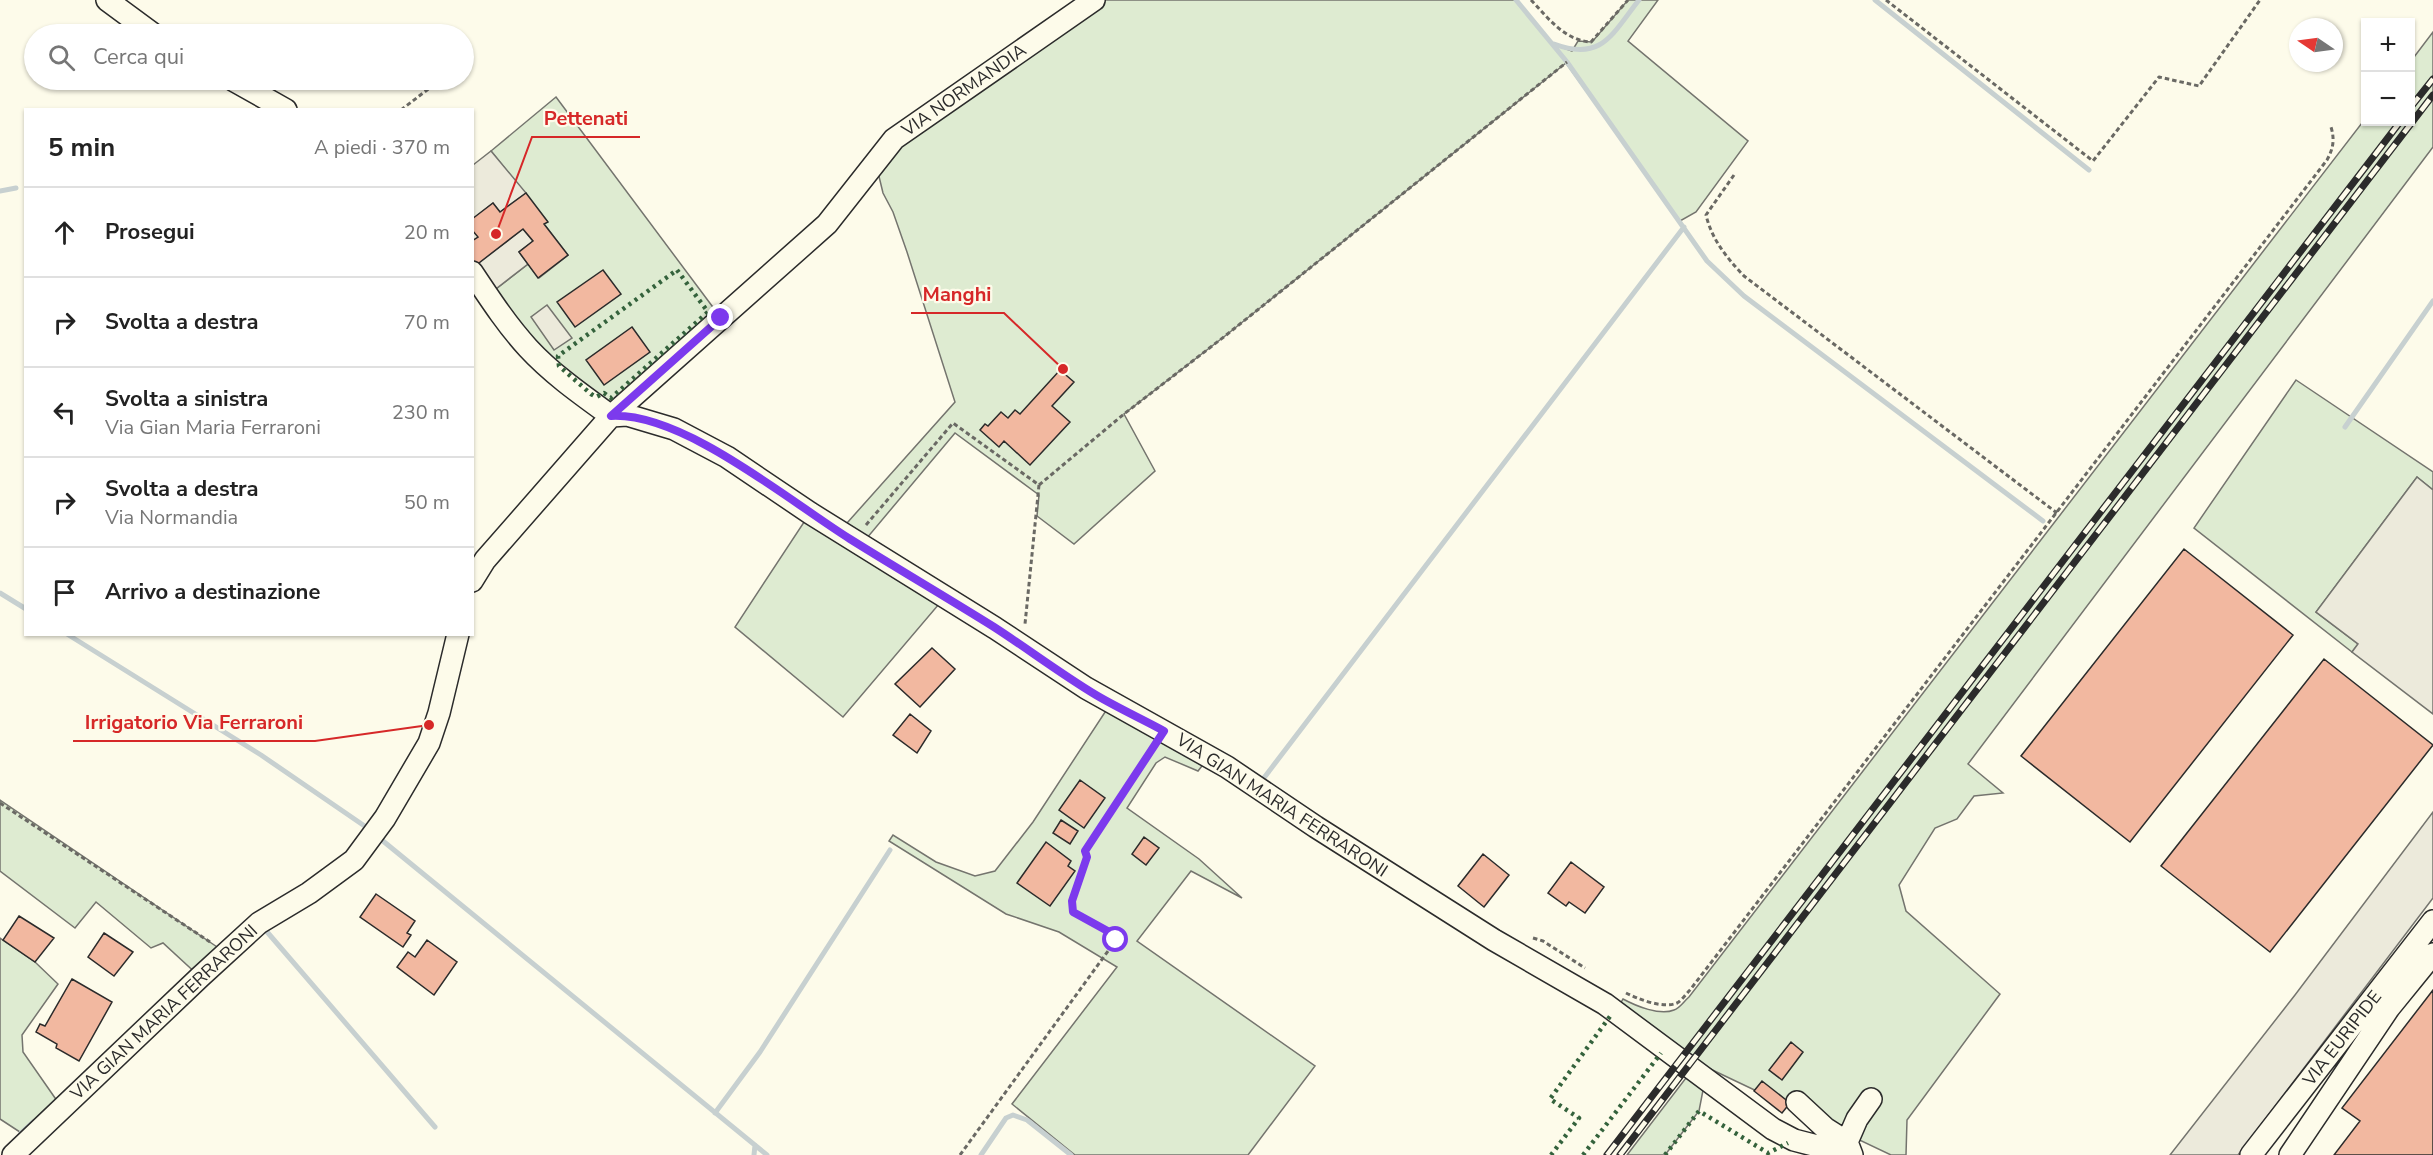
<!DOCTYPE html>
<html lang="it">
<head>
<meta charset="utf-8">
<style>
	body { margin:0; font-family:"Nunito Sans",sans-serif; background:#f2f2f2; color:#222 }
	.controls { position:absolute; right:18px; top:18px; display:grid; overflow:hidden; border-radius:0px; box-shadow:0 2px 4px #0004 }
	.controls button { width:54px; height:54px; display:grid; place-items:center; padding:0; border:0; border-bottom:2px solid #e0e0e0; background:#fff; color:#222; font:30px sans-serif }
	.compass { position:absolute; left:2289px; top:18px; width:54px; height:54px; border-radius:50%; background:#fff; box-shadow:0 2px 4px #0004; rotate:283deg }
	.stop { position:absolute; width:18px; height:18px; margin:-14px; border:4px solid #7c3aed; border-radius:50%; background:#fff }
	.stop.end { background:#7c3aed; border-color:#fff; box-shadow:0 2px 6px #0008 }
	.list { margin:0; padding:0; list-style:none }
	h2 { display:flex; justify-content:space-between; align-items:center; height:78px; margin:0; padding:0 24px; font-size:26px }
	h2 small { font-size:20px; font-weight:400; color:#767676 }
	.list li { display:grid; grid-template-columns:39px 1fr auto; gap:18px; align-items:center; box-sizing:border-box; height:90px; padding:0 24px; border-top:2px solid #e0e0e0 }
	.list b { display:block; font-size:22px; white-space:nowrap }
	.list p { margin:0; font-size:20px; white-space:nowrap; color:#767676 }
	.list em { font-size:20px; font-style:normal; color:#767676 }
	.icon { flex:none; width:33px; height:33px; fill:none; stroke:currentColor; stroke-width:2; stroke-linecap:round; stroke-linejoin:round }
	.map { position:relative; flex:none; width:2433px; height:1155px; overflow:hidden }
	.search { position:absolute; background:#fff; box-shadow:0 2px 4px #0004; left:24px; top:24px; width:450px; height:66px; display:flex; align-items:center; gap:15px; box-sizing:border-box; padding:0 21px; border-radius:33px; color:#767676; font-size:22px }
	.panel { position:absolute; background:#fff; box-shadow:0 2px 4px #0004; left:24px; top:108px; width:450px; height:528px; border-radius:0px }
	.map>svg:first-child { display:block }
	.green { fill:#deebd1; stroke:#74746e; stroke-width:1.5 }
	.parking { fill:#eceadb; stroke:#74746e; stroke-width:1.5 }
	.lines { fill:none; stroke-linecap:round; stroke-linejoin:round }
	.stream { stroke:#c7d0d0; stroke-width:5 }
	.building { fill:#f2b8a0; stroke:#2b2b2b; stroke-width:1.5 }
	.minor-casing { stroke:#2b2b2b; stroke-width:24 }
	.path { stroke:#6a6964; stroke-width:3; stroke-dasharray:4.5 3; stroke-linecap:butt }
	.minor { stroke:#fdfbea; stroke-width:21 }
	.rail-casing { stroke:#2b2b2b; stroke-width:7 }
	.rail { stroke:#fdfbea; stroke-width:4.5; stroke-dasharray:14; stroke-linecap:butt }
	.hedge { stroke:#34623c; stroke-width:4.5; stroke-dasharray:3 4.5; stroke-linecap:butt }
	.route { stroke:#7c3aed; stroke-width:8 }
	.labels { text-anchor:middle; stroke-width:4.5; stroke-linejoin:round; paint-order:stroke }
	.street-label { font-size:18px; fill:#2b2b2b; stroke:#fdfbea }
	.leader { fill:none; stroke:#d62828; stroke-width:2 }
	.callout-dot { fill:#d62828; stroke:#fdfbea; stroke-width:2 }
	.callout-label { font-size:20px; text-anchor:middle; font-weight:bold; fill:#d62828; stroke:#fdfbea; stroke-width:4.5; stroke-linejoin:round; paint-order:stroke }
</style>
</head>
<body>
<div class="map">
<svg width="2433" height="1155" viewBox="0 0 2433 1155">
	<rect width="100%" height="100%" fill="#fdfbea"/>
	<path class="green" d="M 1094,0 L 1516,0 L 1553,44 L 1572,51 L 1578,41 L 1592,42 L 1628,0 L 1658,0 L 1628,41 L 1748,141 L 1696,212 L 1680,221 L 1566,63 L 1225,336 L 1124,414 L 1155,471 L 1074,544 L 1037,516 L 1039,495 L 955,433 L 861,545 L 945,597 L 843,717 L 735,627 L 810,513 L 839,532 L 955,402 L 907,252 L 893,212 L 883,193 L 876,164 Z
		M 2433,32 L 2433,147 L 1968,764 L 2003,793 L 1974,796 L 1957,819 L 1935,828 L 1899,885 L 1906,911 L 2000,994 L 1907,1120 L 1906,1155 L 1891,1155 L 1704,1066 L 1619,1006 L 1623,999 C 1636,1006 1660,1016 1674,1010 C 1680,1008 1684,1001 1689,997 L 2365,119 L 2366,122 L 2410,122 L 2411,61 Z
		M 556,97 L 721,318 L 611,416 L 488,295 L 528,264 L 539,278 L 568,255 L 544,224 L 547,221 L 491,151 Z
		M 2296,380 L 2433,472 L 2433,490 L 2417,477 L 2316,612 L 2358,644 L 2352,652 L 2194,528 Z
		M 1111,703 L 1209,757 L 1198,771 L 1165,757 L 1156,763 L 1127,808 L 1199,859 L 1242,898 L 1191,871 L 1137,941 L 1315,1066 L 1248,1155 L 1075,1155 L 1012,1104 L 1117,967 L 1059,932 L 1006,914 L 889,841 L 893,835 L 936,862 L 975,876 L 995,871 L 1033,822 Z
		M 0,800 L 226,953 L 200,977 L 163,943 L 151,948 L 96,902 L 75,928 L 0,871 Z
		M 0,938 L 35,962 L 58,984 L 22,1035 L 23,1052 L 62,1108 L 29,1138 L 0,1119 Z
		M 1689,1074 L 1704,1085 L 1699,1111 L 1665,1155 L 1627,1155 Z"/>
	<path class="parking" d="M 491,151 L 526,193 L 500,212 L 493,203 L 473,219 L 473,165 Z
		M 523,229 L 533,241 L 519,252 L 528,264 L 488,295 L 474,266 Z
		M 547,305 L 572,338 L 554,350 L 531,317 Z
		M 2417,477 L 2433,490 L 2433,714 L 2352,652 L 2358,644 L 2316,612 Z
		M 2433,812 L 2433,898 L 2238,1155 L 2170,1155 L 2295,995 Z"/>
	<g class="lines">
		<path class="stream" d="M 1516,0 L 1567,62 L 1707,261 L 1744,296 L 2043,521
			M 1875,0 L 2089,170
			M 1554,44 C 1602,62 1612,34 1639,0
			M 0,191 L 16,188
			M 2345,427 L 2433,301
			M 0,593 L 26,609
			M 67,634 L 261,755 L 366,827
			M 1260,783 L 1684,227
			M 383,841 L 767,1155
			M 262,926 L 435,1127
			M 715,1113 L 760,1052 L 890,850
			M 21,1133 L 33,1122
			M 754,1155 L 755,1145
			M 981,1155 L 1006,1118 L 1013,1115 L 1027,1120 L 1071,1155"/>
	</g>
	<path class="building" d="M 526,193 L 548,222 L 544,224 L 568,255 L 538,278 L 519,252 L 533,241 L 523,229 L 475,266 L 472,263 L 472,241 L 478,237 L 472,230 L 472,219 L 493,203 L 500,212 Z
		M 603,270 L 621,294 L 575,327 L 557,302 Z
		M 632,327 L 650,352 L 604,385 L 586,360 Z
		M 1060,370 L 1074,382 L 1052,406 L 1070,422 L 1030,465 L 1004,441 L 999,447 L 980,430 L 985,424 L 988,426 L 1001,412 L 1008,418 L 1015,410 L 1020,414 Z
		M 2184,549 L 2293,635 L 2130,842 L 2021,756 Z
		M 932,648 L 955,669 L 920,707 L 895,684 Z
		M 2324,659 L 2433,745 L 2270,952 L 2161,866 Z
		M 910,714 L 931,731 L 917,753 L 893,735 Z
		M 1080,780 L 1105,798 L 1084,828 L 1059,810 Z
		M 1061,820 L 1078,831 L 1070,844 L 1053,833 Z
		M 1144,837 L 1159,848 L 1146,865 L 1132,854 Z
		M 1046,842 L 1071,861 L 1068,866 L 1075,871 L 1050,906 L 1017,883 Z
		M 1483,854 L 1509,875 L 1484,907 L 1458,886 Z
		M 1571,862 L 1604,887 L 1585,913 L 1569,902 L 1566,906 L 1548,893 Z
		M 376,894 L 415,921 L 407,933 L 411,935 L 403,947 L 360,917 Z
		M 19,916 L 54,938 L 35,962 L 3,940 Z
		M 104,933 L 133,952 L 114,976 L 88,957 Z
		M 427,940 L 457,962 L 434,995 L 397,967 L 408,952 L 415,957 Z
		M 72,979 L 112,1002 L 79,1061 L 56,1048 L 57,1044 L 36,1032 L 40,1024 L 45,1026 Z
		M 2433,990 L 2433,1155 L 2334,1155 L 2360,1121 L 2342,1108 Z
		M 1791,1042 L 1803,1052 L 1782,1080 L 1769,1070 Z
		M 1762,1081 L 1790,1103 L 1782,1113 L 1754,1091 Z"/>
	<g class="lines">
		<g class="minor-casing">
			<path id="minor" d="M 107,0 L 153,34
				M 233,80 L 286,110
				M 472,272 C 490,299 507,325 528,348 C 552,374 582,395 611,416 L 627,415 L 674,429 L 727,457 L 810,513 L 995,628 L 1086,688 L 1227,767 L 1316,827 L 1494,940 L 1605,1004 L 1773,1129 L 1794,1140 L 1852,1155
				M 472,581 L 485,560 L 611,416 L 827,224 L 894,139 L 1094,0
				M 1797,1102 L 1825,1128 L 1847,1142 L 1852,1155
				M 1847,1142 L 1857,1119 L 1871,1099
				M 13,1155 L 200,977 L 259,923 L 309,893 L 354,860 L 385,818 L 429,743 L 439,713 L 458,634
				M 2251,1155 L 2433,921
				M 2290,1155 L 2389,1008 L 2433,954"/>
		</g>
		<path class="path" d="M 1531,0 C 1549,19 1564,40 1591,42 L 1628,0
			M 1886,0 L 2093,161 L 2159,77 L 2199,86 L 2260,0
			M 401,110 L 440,80
			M 1734,175 L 1706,215 C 1712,240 1727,258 1744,276 L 2057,513
			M 1039,485 L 1124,414 L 1225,336 L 1567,62
			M 866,525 L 953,423 L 1039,485 L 1025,624
			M 0,803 L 210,942
			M 1533,938 L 1543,941 L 1585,968
			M 1626,993 C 1638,999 1663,1009 1677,1003 C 1682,1000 1686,994 1690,990 L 2327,160 C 2333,149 2335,140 2331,127
			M 960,1155 L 1116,940 L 1112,934 L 1073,912 L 1072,901 L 1087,857 L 1085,851 L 1153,748"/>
		<use href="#minor" class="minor"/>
		<g class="rail-casing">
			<path id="rail" d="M 2410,108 L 2433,79
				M 1607,1155 L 2400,122
				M 1620,1155 L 2433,95"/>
		</g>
		<use href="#rail" class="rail"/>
		<path class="hedge" d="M 677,270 L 708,312 L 611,398 L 604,393 L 596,397 L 591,394 L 559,366 L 558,356 Z
			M 1551,1155 L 1579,1118 L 1550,1099 L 1611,1015
			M 1583,1155 L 1661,1053
			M 1665,1155 L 1699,1111 L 1768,1153 L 1788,1143"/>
	</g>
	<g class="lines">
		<path class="route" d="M 721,318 L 611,416 C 683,412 789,501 850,539 C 898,569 946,597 994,627 C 1028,649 1061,674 1096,695 C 1118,708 1142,719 1164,731 L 1085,851 L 1087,857 L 1072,901 L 1073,912 L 1113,934 L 1116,940"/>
	</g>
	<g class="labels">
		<g class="street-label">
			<text transform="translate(964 90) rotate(-35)" y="6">VIA NORMANDIA</text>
			<text transform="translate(1282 805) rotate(33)" y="6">VIA GIAN MARIA FERRARONI</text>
			<text transform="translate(164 1012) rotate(-43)" y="6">VIA GIAN MARIA FERRARONI</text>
			<text transform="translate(2342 1038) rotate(-52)" y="6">VIA EURIPIDE</text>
		</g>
	</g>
	<path class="leader" d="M496 234L532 137H640M1063 369L1004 313H911M429 725L315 741H73"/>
	<g class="callout-dot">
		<circle cx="496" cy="234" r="6"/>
		<circle cx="1063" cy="369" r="6"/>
		<circle cx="429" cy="725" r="6"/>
	</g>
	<g class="callout-label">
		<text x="586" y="125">Pettenati</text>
		<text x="957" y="301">Manghi</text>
		<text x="194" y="729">Irrigatorio Via Ferraroni</text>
	</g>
</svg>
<div class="controls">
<button>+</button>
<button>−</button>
</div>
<svg class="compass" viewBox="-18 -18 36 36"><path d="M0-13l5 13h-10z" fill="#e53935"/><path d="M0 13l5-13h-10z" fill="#767676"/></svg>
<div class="stop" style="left:1116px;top:940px"></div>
<div class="stop end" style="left:721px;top:318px"></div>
<div class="search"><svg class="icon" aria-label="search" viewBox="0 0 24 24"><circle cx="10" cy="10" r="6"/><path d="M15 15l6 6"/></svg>Cerca qui</div>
<section class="panel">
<h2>5 min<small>A piedi · 370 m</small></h2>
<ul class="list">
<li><svg class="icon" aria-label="ahead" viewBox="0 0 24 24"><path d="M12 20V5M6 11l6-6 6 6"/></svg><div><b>Prosegui</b></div><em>20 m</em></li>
<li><svg class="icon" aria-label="right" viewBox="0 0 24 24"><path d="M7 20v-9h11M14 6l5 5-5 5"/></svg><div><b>Svolta a destra</b></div><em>70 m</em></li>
<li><svg class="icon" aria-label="left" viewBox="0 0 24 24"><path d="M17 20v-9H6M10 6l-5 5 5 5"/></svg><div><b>Svolta a sinistra</b><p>Via Gian Maria Ferraroni</p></div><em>230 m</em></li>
<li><svg class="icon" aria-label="right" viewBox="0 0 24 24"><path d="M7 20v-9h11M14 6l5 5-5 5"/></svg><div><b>Svolta a destra</b><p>Via Normandia</p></div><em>50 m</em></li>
<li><svg class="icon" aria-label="arrive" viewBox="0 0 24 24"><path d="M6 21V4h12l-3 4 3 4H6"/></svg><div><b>Arrivo a destinazione</b></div></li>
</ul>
</section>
</div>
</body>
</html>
